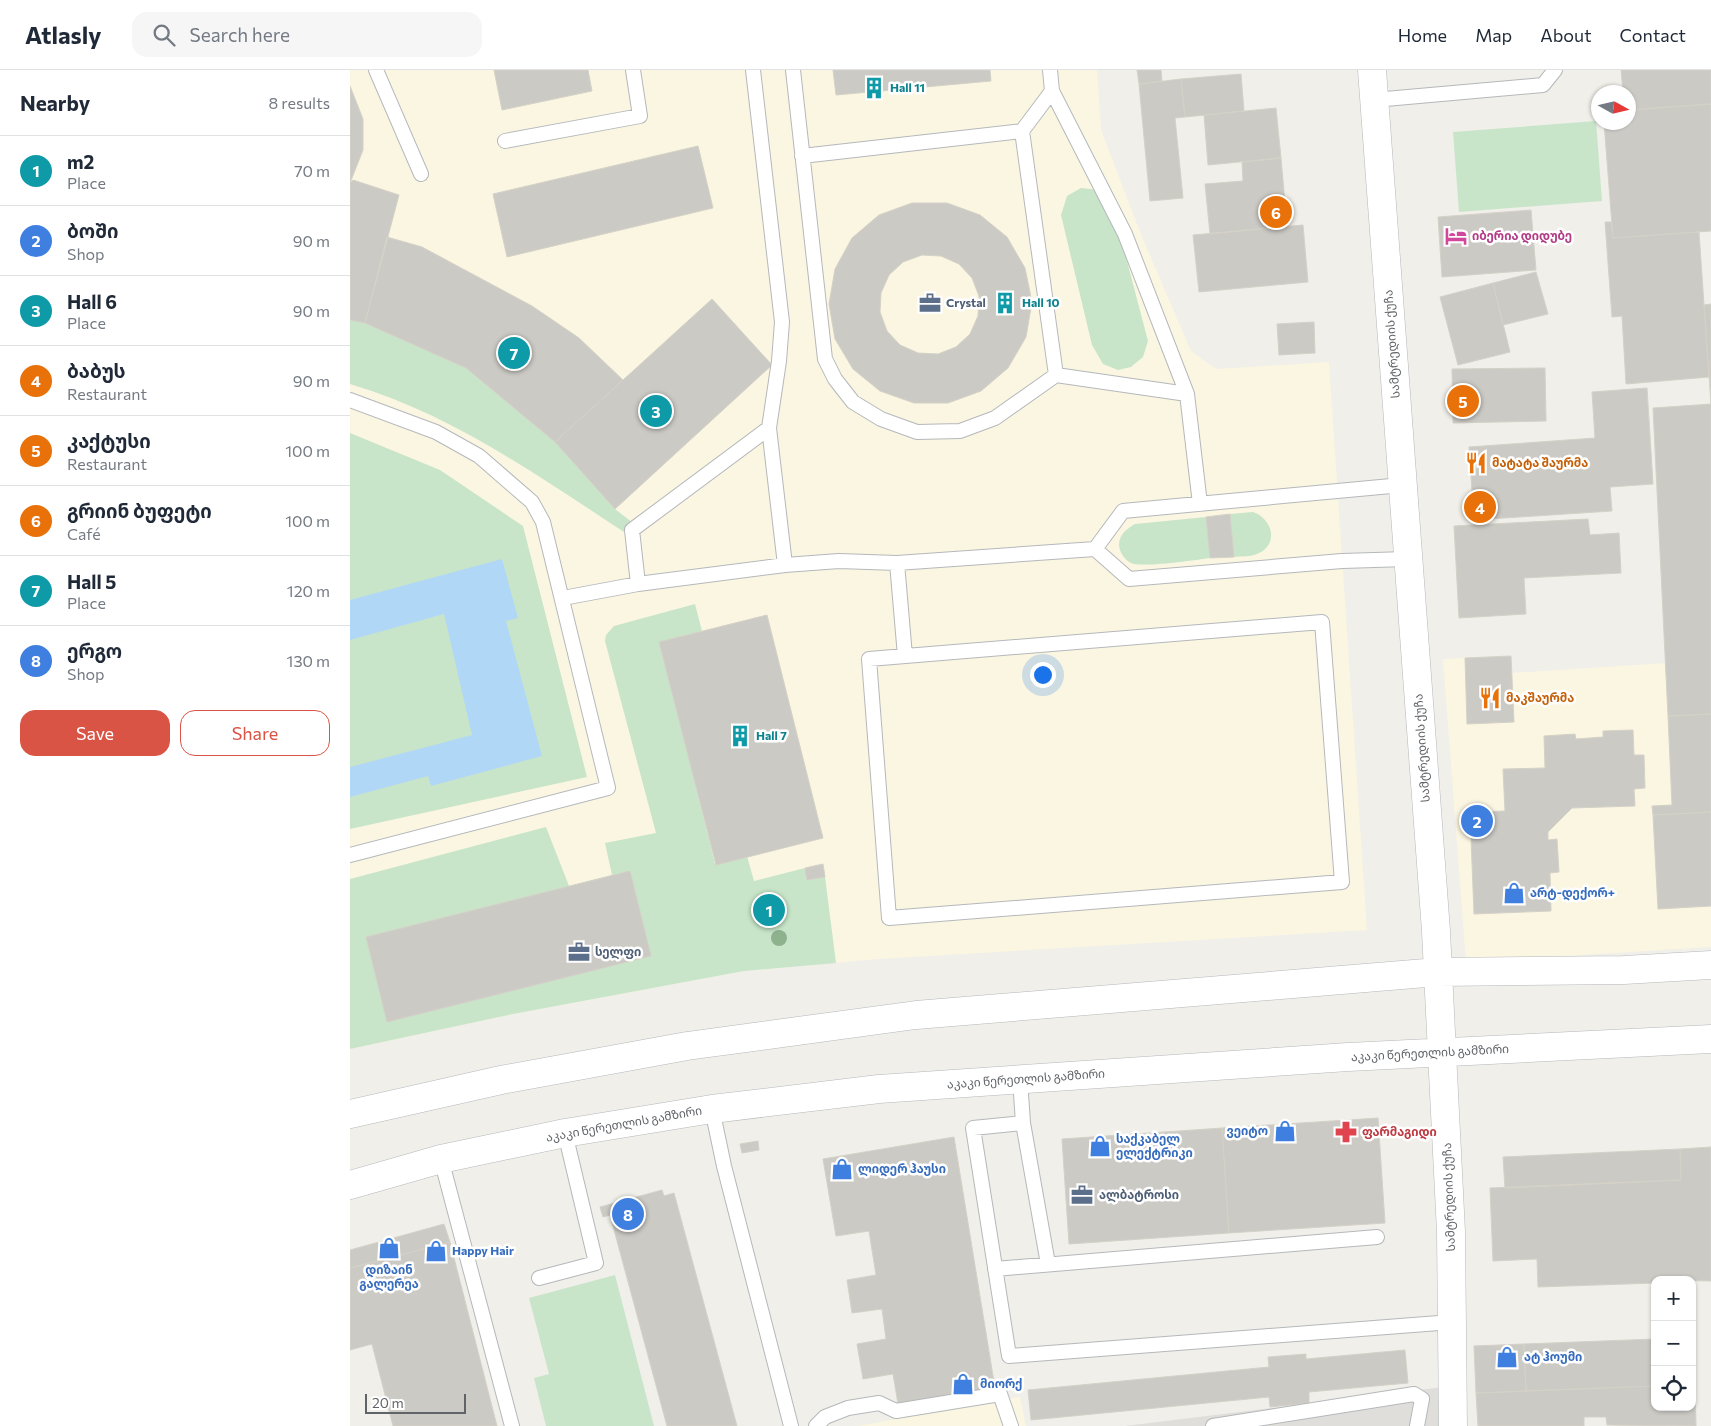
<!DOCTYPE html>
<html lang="en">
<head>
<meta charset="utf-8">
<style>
	body { margin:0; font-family:Commissioner,"Noto Sans Georgian",sans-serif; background:#f6f6f7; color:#1f2937 }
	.controls { position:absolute; right:15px; bottom:15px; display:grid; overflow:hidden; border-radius:10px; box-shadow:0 1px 4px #0004 }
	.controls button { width:45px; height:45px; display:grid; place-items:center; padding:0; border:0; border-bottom:1px solid #e0e1e3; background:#fff; color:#1f2937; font:25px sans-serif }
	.compass { position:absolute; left:1241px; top:15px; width:45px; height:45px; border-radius:50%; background:#fff; box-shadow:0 1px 4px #0004; rotate:98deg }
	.scale { position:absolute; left:15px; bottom:12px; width:101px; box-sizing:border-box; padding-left:5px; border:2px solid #606367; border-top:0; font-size:14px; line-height:18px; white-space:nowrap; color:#606367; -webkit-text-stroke:4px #fff; paint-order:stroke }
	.you { position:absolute; left:692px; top:604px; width:18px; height:18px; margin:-12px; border:4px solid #fff; border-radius:50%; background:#1a73e8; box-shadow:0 0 0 8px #1a73e833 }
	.badge { display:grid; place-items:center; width:32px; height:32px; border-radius:50%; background:#da5445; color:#fff; font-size:16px; font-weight:700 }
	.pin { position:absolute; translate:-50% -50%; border:2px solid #fff; box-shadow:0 1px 5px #0006 }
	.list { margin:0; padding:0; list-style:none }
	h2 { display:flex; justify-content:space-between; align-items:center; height:65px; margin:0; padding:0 20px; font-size:21px }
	h2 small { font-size:16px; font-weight:400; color:#747a83 }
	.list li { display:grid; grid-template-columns:32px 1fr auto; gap:15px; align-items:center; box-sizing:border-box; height:70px; padding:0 20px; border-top:1px solid #e0e1e3 }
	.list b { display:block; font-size:19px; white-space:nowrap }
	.list p { margin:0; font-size:16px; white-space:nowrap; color:#747a83 }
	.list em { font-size:16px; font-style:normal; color:#747a83 }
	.actions { display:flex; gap:10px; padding:15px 20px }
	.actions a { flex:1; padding:11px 0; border:1px solid #da5445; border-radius:15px; text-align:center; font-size:18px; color:#da5445 }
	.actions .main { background:#da5445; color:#fff }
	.icon { flex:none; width:28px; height:28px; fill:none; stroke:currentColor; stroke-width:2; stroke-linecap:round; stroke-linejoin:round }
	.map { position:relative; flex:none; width:1361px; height:1356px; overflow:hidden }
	header { display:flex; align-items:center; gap:30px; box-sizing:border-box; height:70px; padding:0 25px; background:#fff; border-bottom:1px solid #e0e1e3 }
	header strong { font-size:24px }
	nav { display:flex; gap:28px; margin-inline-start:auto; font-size:18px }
	.search { width:350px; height:45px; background:#f6f6f7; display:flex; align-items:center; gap:12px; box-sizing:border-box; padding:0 18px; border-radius:15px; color:#747a83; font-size:19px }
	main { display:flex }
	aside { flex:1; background:#fff }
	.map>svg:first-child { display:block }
	.commercial { fill:#fbf6e2 }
	.industrial { fill:#dfdeda }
	.green { fill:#c8e5c9 }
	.water { fill:#b1d7f7 }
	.building { fill:#cccac5; stroke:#d4d1c7; fill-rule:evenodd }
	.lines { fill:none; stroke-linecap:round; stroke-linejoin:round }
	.lane-casing { stroke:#b5b8bb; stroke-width:16 }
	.street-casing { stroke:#b5b8bb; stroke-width:29 }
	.secondary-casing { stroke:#b5b7bb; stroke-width:29 }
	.lane { stroke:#fff; stroke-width:14 }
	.street { stroke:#fff; stroke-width:28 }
	.secondary { stroke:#fff; stroke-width:28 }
	.tree { fill:#8eb28d }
	.labels { text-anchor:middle; stroke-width:5; stroke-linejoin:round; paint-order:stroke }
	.culture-label { font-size:12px; font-weight:bold; fill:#0d838f; stroke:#fff; text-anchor:start }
	.hotel-label { font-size:12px; font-weight:bold; fill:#b23c85; stroke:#fff; text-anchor:start }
	.service-label { font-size:12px; font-weight:bold; fill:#4e5e75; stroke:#fff; text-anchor:start }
	.street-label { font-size:12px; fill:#606367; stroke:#fff }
	.food-label { font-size:12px; font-weight:bold; fill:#c56008; stroke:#fff; text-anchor:start }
	.shop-label { font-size:12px; font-weight:bold; fill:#366cbe; stroke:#fff; text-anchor:start }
	.health-label { font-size:12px; font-weight:bold; fill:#be3a42; stroke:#fff; text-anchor:start }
</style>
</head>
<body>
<header>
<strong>Atlasly</strong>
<div class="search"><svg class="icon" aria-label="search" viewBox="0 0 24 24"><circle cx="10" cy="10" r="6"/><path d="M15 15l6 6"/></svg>Search here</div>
<nav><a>Home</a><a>Map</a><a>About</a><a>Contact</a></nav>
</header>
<main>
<aside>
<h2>Nearby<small>8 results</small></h2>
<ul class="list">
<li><span class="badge" style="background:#0f9aa8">1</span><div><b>m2</b><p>Place</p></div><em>70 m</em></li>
<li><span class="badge" style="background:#3f7fe0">2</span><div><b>ბოში</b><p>Shop</p></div><em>90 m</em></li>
<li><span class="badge" style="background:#0f9aa8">3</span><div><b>Hall 6</b><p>Place</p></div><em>90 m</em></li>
<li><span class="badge" style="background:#e8710a">4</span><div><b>ბაბუს</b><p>Restaurant</p></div><em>90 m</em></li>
<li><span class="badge" style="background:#e8710a">5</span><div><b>კაქტუსი</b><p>Restaurant</p></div><em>100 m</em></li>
<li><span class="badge" style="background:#e8710a">6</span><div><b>გრიინ ბუფეტი</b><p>Café</p></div><em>100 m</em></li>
<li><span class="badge" style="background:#0f9aa8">7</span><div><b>Hall 5</b><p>Place</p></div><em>120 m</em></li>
<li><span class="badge" style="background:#3f7fe0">8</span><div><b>ერგო</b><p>Shop</p></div><em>130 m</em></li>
</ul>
<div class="actions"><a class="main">Save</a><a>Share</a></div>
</aside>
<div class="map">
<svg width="1361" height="1356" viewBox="0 0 1361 1356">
	<rect width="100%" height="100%" fill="#f0efe9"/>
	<path class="commercial" d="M 0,0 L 747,0 L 751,60 L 792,167 L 841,281 L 866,299 L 979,292 L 1017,860 L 528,889 L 394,901 L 163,944 L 0,979 Z
		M 1161,586 L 1162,603 L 1316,593 L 1322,735 L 1308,839 L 1361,836 L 1361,877 L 1116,892 L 1093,589 Z
		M 670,1327 L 676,1356 L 508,1356 Z"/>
	<path class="industrial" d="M 1093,1317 L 1093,1356 L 775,1356 Z"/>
	<path class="green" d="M 1246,51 L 1252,131 L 1109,142 L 1103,62 Z
		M 731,118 L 749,120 L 762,134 L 798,271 L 793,287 L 781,297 L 768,300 L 753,294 L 742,275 L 711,145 L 717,126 Z
		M 0,250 L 15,253 L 116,298 L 205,372 L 265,439 L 292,460 L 283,468 C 194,410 103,344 0,314 Z
		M 0,363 L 90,400 L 173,456 L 237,707 L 0,759 Z
		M 903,442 C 925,450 929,478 904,485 C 898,487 890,486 884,487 L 880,444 Z
		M 856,447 L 860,488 C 846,490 791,498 781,493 C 775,490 769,482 769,474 C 770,463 777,459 785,454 Z
		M 345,534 L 352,561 L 310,573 L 365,794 L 397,786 L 404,811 L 455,798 L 458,810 L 475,807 L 486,893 L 394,901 L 163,944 L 0,979 L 0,809 L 196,757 L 219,816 L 262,805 L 255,773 L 306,763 L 255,571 L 256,565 L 264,556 Z
		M 265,1205 L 304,1356 L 196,1356 L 184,1308 L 199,1304 L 179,1228 Z"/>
	<path class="water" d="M 152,489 L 168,548 L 156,551 L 192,686 L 81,716 L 78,706 L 0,727 L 0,697 L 122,665 L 94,544 L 0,570 L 0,530 Z"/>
	<path class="building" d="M 144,0 L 238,0 L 242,21 L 152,40 Z
		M 483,0 L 640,0 L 641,11 L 486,25 Z
		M 787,0 L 811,0 L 812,11 L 789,14 Z
		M 1271,0 L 1361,0 L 1361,34 L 1278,40 L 1278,22 L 1273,22 Z
		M 891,4 L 894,41 L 835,47 L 831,9 Z
		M 831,9 L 835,47 L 825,48 L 833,128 L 800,131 L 789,14 Z
		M 0,16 L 13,49 L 13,80 L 0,113 Z
		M 1361,34 L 1361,161 L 1263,168 L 1254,52 L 1278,52 L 1278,40 Z
		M 926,38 L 931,88 L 858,95 L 854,45 Z
		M 348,76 L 363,138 L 157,187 L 143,124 Z
		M 931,88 L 937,156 L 860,164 L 855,114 L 893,111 L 892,92 Z
		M 3,110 L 49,125 L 15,253 L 0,250 L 0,113 Z
		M 562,133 L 597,133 L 630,145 L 657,167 L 675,198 L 682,232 L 676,267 L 658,298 L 631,321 L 598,333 L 564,333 L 530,321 L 503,299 L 485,269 L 479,234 L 485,199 L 502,168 L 529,145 ZM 572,185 L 591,186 L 609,194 L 622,208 L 629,226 L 628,246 L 620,264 L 606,277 L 588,284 L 568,283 L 550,275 L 537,261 L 530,242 L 531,223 L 539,205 L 553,192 Z
		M 1181,140 L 1186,200 L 1092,207 L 1088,147 Z
		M 1255,152 L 1261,152 L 1263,168 L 1349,162 L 1359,307 L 1276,314 L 1272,246 L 1262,247 Z
		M 953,155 L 958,212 L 849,222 L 843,165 Z
		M 37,167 L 72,177 L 182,236 L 229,268 L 273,310 L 205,372 L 116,298 L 15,253 Z
		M 1186,202 L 1198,244 L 1153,255 L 1143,213 Z
		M 1143,213 L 1160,282 L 1108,295 L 1090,227 Z
		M 362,229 L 422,295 L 265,439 L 205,372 Z
		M 1361,234 L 1361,334 L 1354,235 Z
		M 964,252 L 965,283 L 929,285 L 927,254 Z
		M 1195,298 L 1196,351 L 1103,353 L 1102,299 Z
		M 1297,318 L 1303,414 L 1260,417 L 1262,441 L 1124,450 L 1119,377 L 1245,368 L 1242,322 Z
		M 1361,334 L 1361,644 L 1318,646 L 1303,338 Z
		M 880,444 L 884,487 L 860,488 L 856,447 Z
		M 1238,449 L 1240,465 L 1269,463 L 1271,503 L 1174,508 L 1176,544 L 1109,548 L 1104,456 Z
		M 417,545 L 473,768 L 366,795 L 309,572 Z
		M 1161,586 L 1164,652 L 1117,654 L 1115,588 Z
		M 1361,644 L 1361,742 L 1303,745 L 1302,736 L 1322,735 L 1318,646 Z
		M 1283,660 L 1284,685 L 1294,685 L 1295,718 L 1284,719 L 1285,736 L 1222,738 L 1198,762 L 1198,770 L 1207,769 L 1209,802 L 1200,803 L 1201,841 L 1124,844 L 1120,742 L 1155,741 L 1153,699 L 1195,698 L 1194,666 L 1225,664 L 1226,669 L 1253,667 L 1253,661 Z
		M 1361,742 L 1361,836 L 1308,839 L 1303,745 Z
		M 473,794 L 475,807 L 457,810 L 455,798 Z
		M 280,801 L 301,886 L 37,952 L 16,867 Z
		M 1028,1048 L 1035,1153 L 879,1163 L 872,1058 Z
		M 872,1058 L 879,1163 L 719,1174 L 712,1069 Z
		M 604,1067 L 645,1318 L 548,1334 L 543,1304 L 513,1309 L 507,1274 L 536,1269 L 532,1239 L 502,1243 L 497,1210 L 526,1205 L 519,1161 L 486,1166 L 473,1089 Z
		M 408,1071 L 409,1080 L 392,1083 L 390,1074 Z
		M 1361,1077 L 1361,1211 L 1305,1210 L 1305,1213 L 1188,1217 L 1187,1189 L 1143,1191 L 1140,1118 L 1331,1110 L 1330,1079 Z
		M 1330,1079 L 1331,1110 L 1155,1118 L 1153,1087 Z
		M 312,1120 L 314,1126 L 324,1123 L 387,1356 L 317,1356 L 260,1145 L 253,1147 L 250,1137 Z
		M 94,1154 L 100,1172 L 0,1198 L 0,1180 Z
		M 100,1172 L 147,1356 L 43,1356 L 22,1274 L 0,1280 L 0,1198 Z
		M 1342,1267 L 1345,1315 L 1342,1315 Z
		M 1305,1269 L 1305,1316 L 1176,1321 L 1174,1274 Z
		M 1174,1274 L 1176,1321 L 1126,1323 L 1124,1276 Z
		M 1055,1280 L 1058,1313 L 959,1322 L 959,1333 L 920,1337 L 919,1327 L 681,1350 L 678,1320 L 919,1297 L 918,1287 L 956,1284 L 956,1289 Z
		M 1342,1315 L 1345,1315 L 1346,1356 L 1257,1355 L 1256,1347 L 1234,1347 L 1234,1356 L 1128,1356 L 1126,1323 L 1305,1316 L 1305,1337 L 1342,1337 Z"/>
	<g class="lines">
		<g class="lane-casing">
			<path id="lane" d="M 26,0 L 71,104
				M 403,0 L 432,252 L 429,291 L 419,358 L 435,495
				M 443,0 L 475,289 L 485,309 L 503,332 L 531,349 L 567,362 L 610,361 L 645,348 L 706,305
				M 702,21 L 775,164 L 837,324
				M 1024,30 L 1193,15 L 1205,0
				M 672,61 L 706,305 L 837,324 L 850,434
				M 155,71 L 290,46 L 283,0
				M 452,86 L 672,61 L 702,21 L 700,0
				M 0,330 L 86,362 L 129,386 L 182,432 L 193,452 L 258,718 L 0,785
				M 1052,415 L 773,441 L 745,479 L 779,509 L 992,491 L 1057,489
				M 547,493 L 555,586
				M 288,514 L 282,460 L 419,358
				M 213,528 L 288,514 L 435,495 L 489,491 L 547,493 L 745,479
				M 972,552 L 992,812 L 539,848 L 519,589 Z
				M 670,1009 L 673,1053 L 698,1194
				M 362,1039 L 374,1096 L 441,1356
				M 673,1053 L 623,1058 L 659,1286 L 1102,1252
				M 91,1089 L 162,1356
				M 645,1199 L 1027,1167
				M 189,1208 L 246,1193 L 215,1063
				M 466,1356 L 475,1347 L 498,1338 L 529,1333 L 546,1341 L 650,1324 L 661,1356
				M 863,1356 L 1064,1324 L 1072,1329 L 1067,1356"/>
		</g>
		<g class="street-casing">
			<path id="street" d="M 1092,983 L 1101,1162 L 1103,1356"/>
		</g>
		<g class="secondary-casing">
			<path id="secondary" d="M 1022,0 L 1086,861 L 1092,983
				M 0,1044 L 151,1010 L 337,976 L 566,945 L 1088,902 L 1274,900 L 1361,895
				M 0,1115 L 91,1089 L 215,1063 L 362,1039 L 529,1019 L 998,987 L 1361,969"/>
		</g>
		<use href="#lane" class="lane"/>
		<use href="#street" class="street"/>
		<use href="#secondary" class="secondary"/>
	</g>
	<circle class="tree" cx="429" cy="868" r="8"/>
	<defs>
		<g id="building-bare" transform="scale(1.725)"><path d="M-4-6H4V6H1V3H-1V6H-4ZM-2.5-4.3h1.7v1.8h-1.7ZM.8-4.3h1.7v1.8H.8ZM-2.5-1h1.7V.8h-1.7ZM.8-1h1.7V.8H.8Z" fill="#0f9aa8" stroke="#fff" stroke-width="2.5" paint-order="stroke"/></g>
		<g id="hotel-bare" transform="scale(1.725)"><path d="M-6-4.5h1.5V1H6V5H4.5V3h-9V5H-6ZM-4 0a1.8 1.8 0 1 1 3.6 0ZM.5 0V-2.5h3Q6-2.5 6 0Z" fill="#d1479c" stroke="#fff" stroke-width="2.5" paint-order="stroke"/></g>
		<g id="office-bare" transform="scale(1.725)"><path d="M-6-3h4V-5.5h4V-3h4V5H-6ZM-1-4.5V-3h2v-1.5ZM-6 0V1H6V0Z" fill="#5c6f8a" stroke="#fff" stroke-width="2.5" paint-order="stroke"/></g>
		<g id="restaurant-bare" transform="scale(1.725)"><path d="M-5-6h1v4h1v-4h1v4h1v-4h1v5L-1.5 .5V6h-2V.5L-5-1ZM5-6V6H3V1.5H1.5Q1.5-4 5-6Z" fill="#e8710a" stroke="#fff" stroke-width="2.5" paint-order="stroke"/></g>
		<g id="shop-bare" transform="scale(1.725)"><path d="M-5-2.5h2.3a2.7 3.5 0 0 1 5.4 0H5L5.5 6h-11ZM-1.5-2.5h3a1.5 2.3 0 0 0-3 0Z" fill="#3f7fe0" stroke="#fff" stroke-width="2.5" paint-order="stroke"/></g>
		<g id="pharmacy-bare" transform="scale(1.725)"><path d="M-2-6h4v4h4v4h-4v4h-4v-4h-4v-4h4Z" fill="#e0444e" stroke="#fff" stroke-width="2.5" paint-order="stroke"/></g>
	</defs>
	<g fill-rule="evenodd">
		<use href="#building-bare" x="524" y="18"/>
		<use href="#hotel-bare" x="1106" y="166"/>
		<use href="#office-bare" x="580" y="233"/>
		<use href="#building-bare" x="655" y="233"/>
		<use href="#restaurant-bare" x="1126" y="393"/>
		<use href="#restaurant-bare" x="1140" y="628"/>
		<use href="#building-bare" x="390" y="666"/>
		<use href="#shop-bare" x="1164" y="823"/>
		<use href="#office-bare" x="229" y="882"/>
		<use href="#shop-bare" x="935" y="1061"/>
		<use href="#pharmacy-bare" x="996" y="1062"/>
		<use href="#shop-bare" x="750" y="1076"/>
		<use href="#shop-bare" x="492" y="1099"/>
		<use href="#office-bare" x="732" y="1125"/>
		<use href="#shop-bare" x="39" y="1178"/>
		<use href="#shop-bare" x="86" y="1181"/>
		<use href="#shop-bare" x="1157" y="1287"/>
		<use href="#shop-bare" x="613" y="1314"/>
	</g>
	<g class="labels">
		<g class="culture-label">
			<text x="540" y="22">Hall 11</text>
			<text x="672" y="237">Hall 10</text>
			<text x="406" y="670">Hall 7</text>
		</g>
		<g class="hotel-label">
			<text x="1122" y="170">იბერია დიდუბე</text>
		</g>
		<g class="service-label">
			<text x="596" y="237">Crystal</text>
			<text x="245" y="886">სელფი</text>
			<text x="749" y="1129">ალბატროსი</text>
		</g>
		<g class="street-label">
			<text transform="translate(1042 274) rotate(-94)" y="4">სამტრედიის ქუჩა</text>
			<text transform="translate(1072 678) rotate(-94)" y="4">სამტრედიის ქუჩა</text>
			<text transform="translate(1080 983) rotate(-3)" y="4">აკაკი წერეთლის გამზირი</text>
			<text transform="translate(676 1009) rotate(-4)" y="4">აკაკი წერეთლის გამზირი</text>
			<text transform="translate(274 1054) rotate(-10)" y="4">აკაკი წერეთლის გამზირი</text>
			<text transform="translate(1099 1127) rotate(-92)" y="4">სამტრედიის ქუჩა</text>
		</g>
		<g class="food-label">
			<text x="1142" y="397">მატატა შაურმა</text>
			<text x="1156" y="632">მაკშაურმა</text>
		</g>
		<g class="shop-label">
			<text x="1180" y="827">არტ-დექორ+</text>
			<text x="918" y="1065" text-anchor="end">ვეიტო</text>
			<text x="766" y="1073">საქკაბელ<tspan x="766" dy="14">ელექტრიკი</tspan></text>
			<text x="508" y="1103">ლიდერ ჰაუსი</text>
			<text x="102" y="1185">Happy Hair</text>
			<text x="39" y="1204" text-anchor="middle">დიზაინ<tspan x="39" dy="14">გალერეა</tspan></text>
			<text x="1174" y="1291">ატ ჰოუმი</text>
			<text x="630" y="1318">მიორქ</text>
		</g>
		<g class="health-label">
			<text x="1012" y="1066">ფარმაგიდი</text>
		</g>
	</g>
</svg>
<div class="controls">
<button>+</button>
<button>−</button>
<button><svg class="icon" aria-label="locate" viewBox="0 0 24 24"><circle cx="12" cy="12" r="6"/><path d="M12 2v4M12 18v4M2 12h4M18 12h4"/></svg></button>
</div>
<svg class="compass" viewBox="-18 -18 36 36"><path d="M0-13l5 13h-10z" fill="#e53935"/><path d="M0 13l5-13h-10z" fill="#747a83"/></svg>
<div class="scale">20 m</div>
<div class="you"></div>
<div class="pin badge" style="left:419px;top:840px;background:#0f9aa8">1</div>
<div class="pin badge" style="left:1127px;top:751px;background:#3f7fe0">2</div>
<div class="pin badge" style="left:306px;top:341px;background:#0f9aa8">3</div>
<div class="pin badge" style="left:1130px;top:437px;background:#e8710a">4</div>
<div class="pin badge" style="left:1113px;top:331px;background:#e8710a">5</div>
<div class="pin badge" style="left:926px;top:142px;background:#e8710a">6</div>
<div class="pin badge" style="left:164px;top:283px;background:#0f9aa8">7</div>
<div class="pin badge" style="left:278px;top:1144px;background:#3f7fe0">8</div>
</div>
</main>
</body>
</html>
